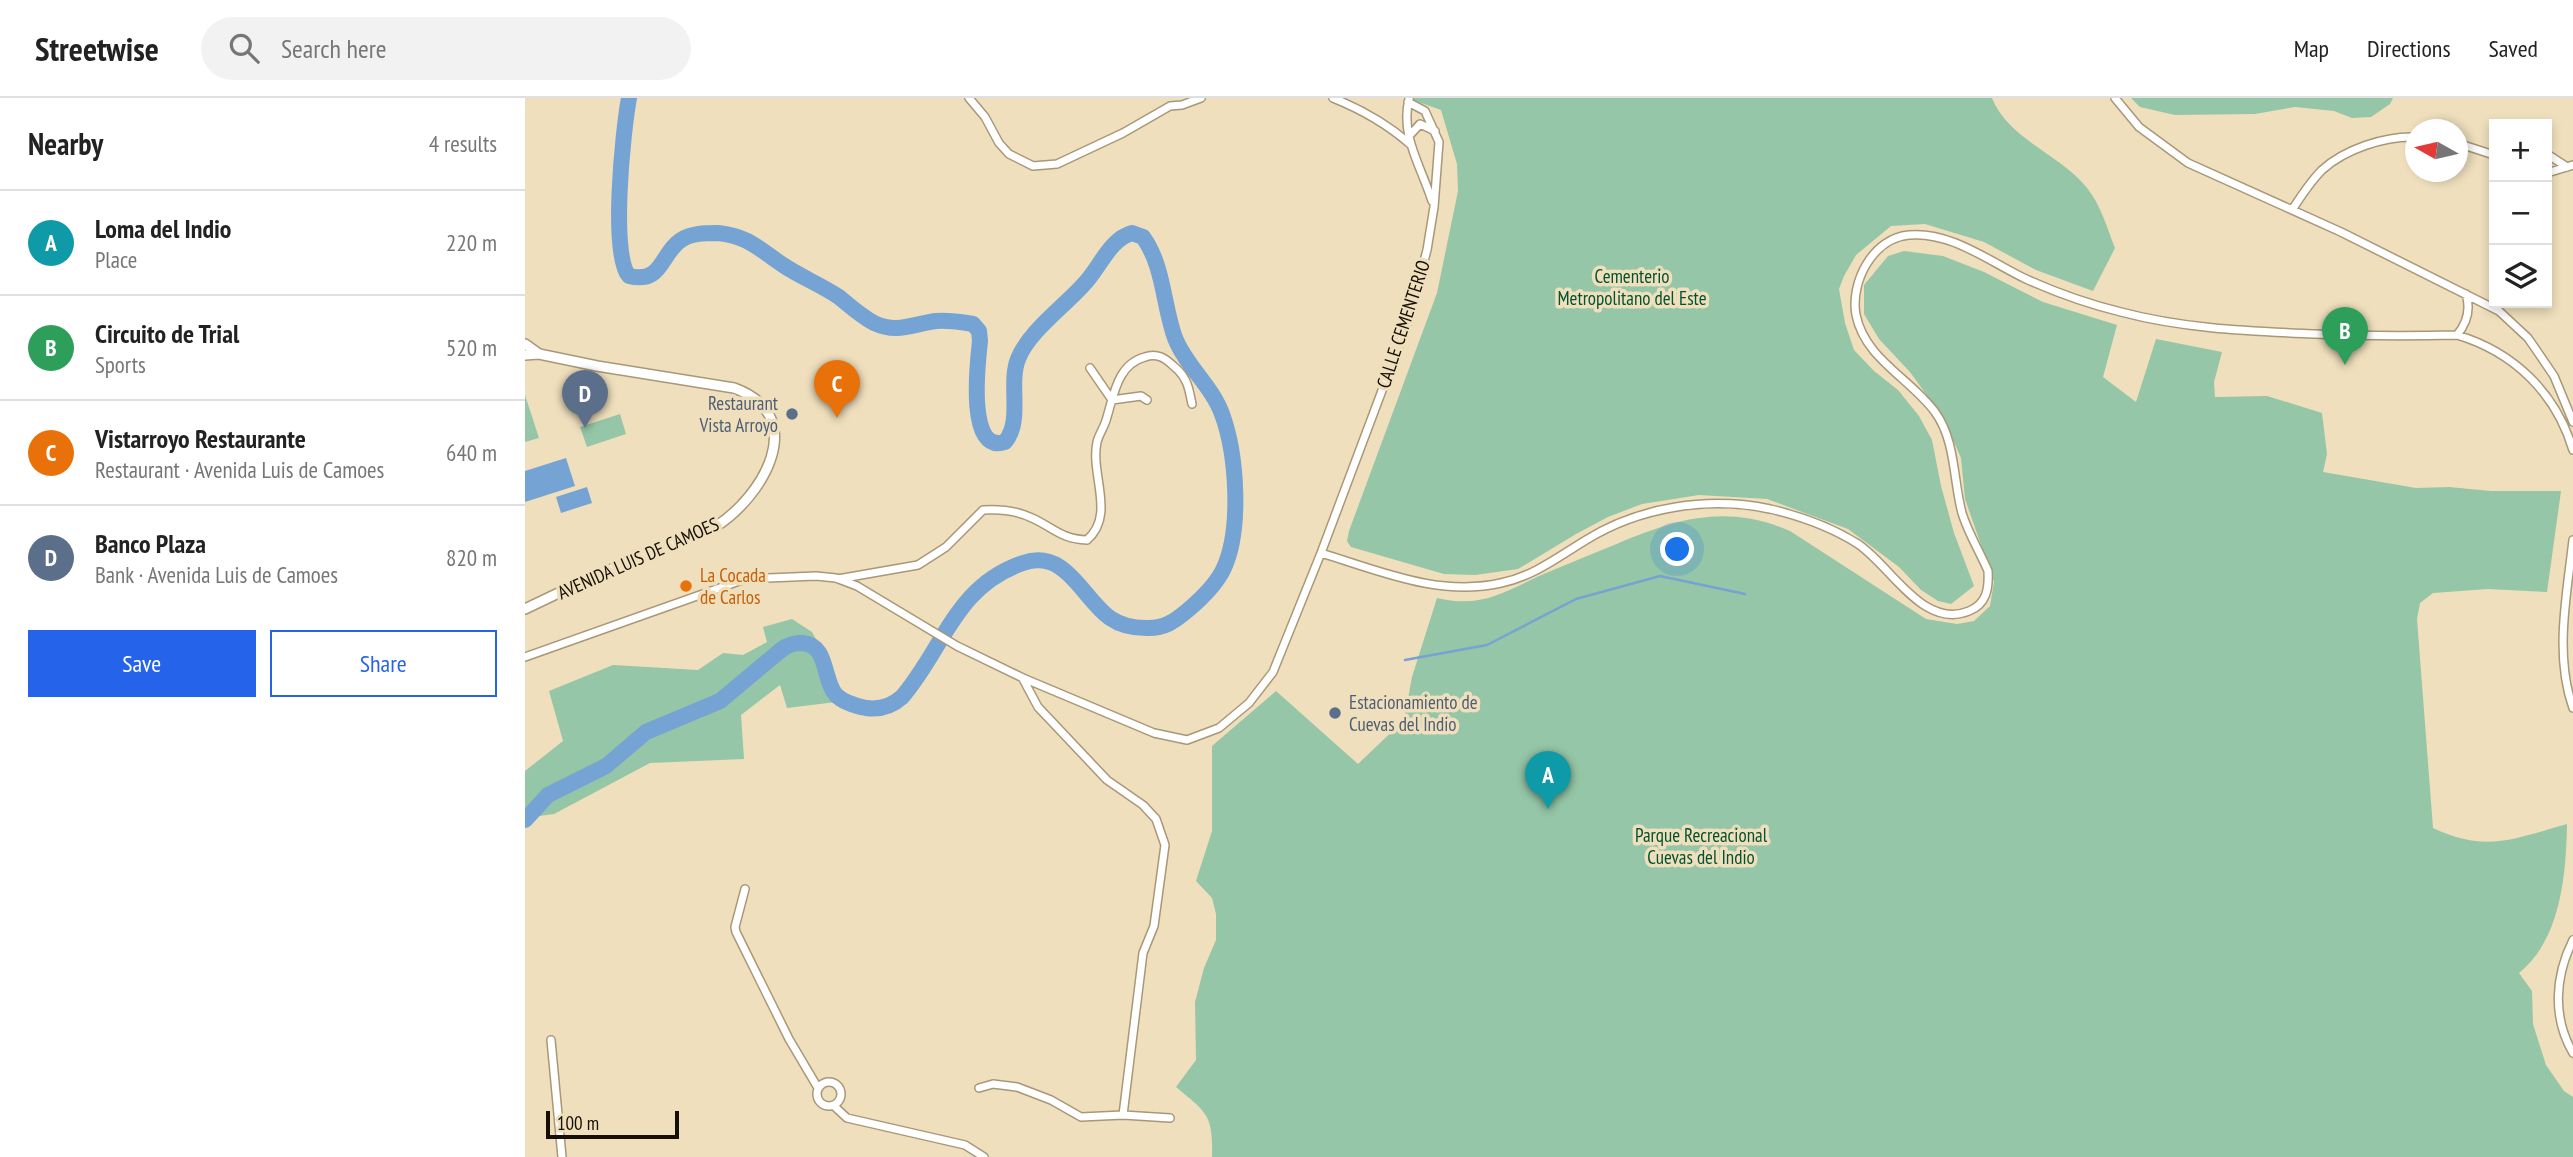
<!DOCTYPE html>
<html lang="en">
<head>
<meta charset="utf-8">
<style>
	body { margin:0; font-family:"PT Sans Narrow",sans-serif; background:#f2f2f2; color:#222 }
	.controls { position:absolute; right:21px; top:21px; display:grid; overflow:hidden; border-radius:0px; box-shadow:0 4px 10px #0003 }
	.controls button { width:63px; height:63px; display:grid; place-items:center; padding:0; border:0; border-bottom:2px solid #e0e0e0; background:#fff; color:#222; font:35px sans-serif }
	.compass { position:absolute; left:1880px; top:21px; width:63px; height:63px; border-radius:50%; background:#fff; box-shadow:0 4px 10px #0003; rotate:278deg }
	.scale { position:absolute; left:21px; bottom:18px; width:133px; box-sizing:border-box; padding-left:7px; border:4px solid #150f04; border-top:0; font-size:19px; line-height:24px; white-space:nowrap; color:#150f04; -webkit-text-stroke:5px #efdfbd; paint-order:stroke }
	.you { position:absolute; left:1153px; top:452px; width:24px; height:24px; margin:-18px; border:5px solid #fff; border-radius:50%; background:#1a73e8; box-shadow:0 0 0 10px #1a73e833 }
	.badge { display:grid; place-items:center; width:46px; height:46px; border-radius:50%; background:#2563eb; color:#fff; font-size:23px; font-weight:700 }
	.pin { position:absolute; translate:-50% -58px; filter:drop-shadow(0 2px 4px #0008) }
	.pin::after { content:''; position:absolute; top:37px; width:24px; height:21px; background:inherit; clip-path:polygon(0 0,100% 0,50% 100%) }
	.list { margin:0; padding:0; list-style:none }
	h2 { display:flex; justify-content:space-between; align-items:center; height:91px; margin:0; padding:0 28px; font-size:30px }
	h2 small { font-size:23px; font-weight:400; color:#767676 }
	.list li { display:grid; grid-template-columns:46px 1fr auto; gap:21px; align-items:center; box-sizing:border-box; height:105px; padding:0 28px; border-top:2px solid #e0e0e0 }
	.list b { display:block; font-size:26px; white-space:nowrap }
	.list p { margin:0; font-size:23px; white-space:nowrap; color:#767676 }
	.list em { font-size:23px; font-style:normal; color:#767676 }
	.actions { display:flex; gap:14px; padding:21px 28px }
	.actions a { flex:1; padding:16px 0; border:2px solid #2563eb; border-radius:0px; text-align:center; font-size:24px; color:#2563eb }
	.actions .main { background:#2563eb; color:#fff }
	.icon { flex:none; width:38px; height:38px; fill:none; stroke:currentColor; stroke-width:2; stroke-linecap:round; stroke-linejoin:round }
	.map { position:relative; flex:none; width:2048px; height:1059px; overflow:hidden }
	header { display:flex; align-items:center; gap:42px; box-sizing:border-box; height:98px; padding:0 35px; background:#fff; border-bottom:2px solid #e0e0e0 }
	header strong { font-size:33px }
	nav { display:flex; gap:38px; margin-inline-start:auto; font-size:24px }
	.search { width:490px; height:63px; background:#f2f2f2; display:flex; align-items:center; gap:18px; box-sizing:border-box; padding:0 24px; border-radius:38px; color:#767676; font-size:26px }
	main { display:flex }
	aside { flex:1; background:#fff }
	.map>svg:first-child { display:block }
	.green { fill:#95c6a7 }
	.water { fill:#75a3d3 }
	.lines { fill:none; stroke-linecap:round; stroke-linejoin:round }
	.stream { stroke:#75a3d3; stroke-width:2.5 }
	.river { stroke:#75a3d3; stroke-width:16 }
	.minor-casing { stroke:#a89878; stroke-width:10 }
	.tertiary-casing { stroke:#a89878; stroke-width:12 }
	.minor { stroke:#fff; stroke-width:7 }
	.tertiary { stroke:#fff; stroke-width:9 }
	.service-dot { fill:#5c6f8a; stroke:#efdfbd; stroke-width:2.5 }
	.food-dot { fill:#e8710a; stroke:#efdfbd; stroke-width:2.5 }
	.labels { text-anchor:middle; stroke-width:7; stroke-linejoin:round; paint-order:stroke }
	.park-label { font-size:19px; fill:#005330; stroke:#efdfbd }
	.street-label { font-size:19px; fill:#150f04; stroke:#efdfbd }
	.service-label { font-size:19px; fill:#4e5e75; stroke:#efdfbd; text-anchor:end }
	.food-label { font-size:19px; fill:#c56008; stroke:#efdfbd; text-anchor:start }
</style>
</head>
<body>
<header>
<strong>Streetwise</strong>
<div class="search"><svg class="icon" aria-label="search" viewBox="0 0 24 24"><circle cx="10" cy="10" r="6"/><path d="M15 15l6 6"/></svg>Search here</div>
<nav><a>Map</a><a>Directions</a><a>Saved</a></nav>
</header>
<main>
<aside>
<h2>Nearby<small>4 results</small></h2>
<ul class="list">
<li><span class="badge" style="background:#0f9aa8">A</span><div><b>Loma del Indio</b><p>Place</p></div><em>220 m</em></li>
<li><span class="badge" style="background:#2e9e5b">B</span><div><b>Circuito de Trial</b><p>Sports</p></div><em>520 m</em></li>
<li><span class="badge" style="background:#e8710a">C</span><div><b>Vistarroyo Restaurante</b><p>Restaurant · Avenida Luis de Camoes</p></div><em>640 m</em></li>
<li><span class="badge" style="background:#5c6f8a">D</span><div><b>Banco Plaza</b><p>Bank · Avenida Luis de Camoes</p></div><em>820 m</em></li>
</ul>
<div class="actions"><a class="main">Save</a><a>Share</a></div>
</aside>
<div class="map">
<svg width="2048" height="1059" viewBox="0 0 2048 1059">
	<rect width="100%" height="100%" fill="#efdfbd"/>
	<path class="green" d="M 882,0 L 1467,0 C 1483,41 1536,57 1562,90 C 1576,107 1582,130 1590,150 L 1568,193 L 1511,172 L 1459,144 L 1400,126 L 1366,128 L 1331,157 L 1319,178 L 1314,191 L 1320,225 L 1329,252 L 1349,273 L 1373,292 L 1394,318 L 1407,342 L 1416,388 L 1429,435 L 1449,488 L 1426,506 L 1413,503 L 1396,492 L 1374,469 L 1323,431 L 1242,401 L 1174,397 L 1117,406 L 1083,419 L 1051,436 L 993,471 L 950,477 L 919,476 L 826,449 L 822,443 L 824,433 L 912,195 L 933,93 L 932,66 L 916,12 Z
		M 1606,0 L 1868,0 L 1865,6 L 1846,19 L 1827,20 L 1809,13 L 1770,9 L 1730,16 L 1650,17 L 1615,9 Z
		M 1379,153 L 1418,158 L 1459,174 L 1518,204 L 1592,227 L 1578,279 L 1611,304 L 1631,241 L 1697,254 L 1689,284 L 1690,299 L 1742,298 L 1797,315 L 1802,356 L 1798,374 L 1891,390 L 1924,389 L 1966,393 L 2036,393 L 2022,494 L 1963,491 L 1908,495 L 1895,505 L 1892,521 L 1908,730 C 1961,755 1989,741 2042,726 C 2041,777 2036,841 1994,875 L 2007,893 L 2008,926 L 2021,967 L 2039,993 L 2048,999 L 2048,1059 L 687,1059 C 688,1016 682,1015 651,989 L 671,962 L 670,904 L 679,870 L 691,842 L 691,816 L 687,800 L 671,783 L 687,733 L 687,648 L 751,593 L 833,666 L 879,622 L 887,579 L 912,500 C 955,510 976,496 1014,478 C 1040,467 1067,456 1094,445 C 1154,420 1202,406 1265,433 L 1401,521 L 1432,526 L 1449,523 L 1465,508 L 1469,484 L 1440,401 L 1436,360 L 1419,321 L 1385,274 L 1354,241 L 1339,216 L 1339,187 L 1363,158 Z
		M 0,297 L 14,340 L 0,344 Z
		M 95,316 L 101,336 L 62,349 L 55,329 Z
		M 267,521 L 287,534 L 311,578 L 311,604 L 262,610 L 255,587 L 216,617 L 219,661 L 125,665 L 29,716 L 0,720 L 0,673 L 38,643 L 24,593 L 88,567 L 173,572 L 198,555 L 218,557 L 242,544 L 238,529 Z"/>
	<path class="water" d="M 41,360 L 50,388 L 0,404 L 0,373 Z
		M 62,389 L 67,405 L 36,415 L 31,399 Z"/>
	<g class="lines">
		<path class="stream" d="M 880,562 L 962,547 L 1051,501 L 1135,478 L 1220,496"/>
		<path class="river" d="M 0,722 L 23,697 L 81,668 L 121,634 L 195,603 L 256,552 C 262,547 268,545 277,545 C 304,547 297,581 311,597 C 319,605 331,608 341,610 C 355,612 367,608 377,599 C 419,550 430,488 498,465 C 541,450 557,500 585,520 C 595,527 609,530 621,530 C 639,531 650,523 663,512 C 676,501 690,488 698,472 C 717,433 712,357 697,316 C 687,288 661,268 650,240 C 638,207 639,168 618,139 L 607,135 C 585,141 575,169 560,185 C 540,208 504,233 493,261 C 483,287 498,322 480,344 C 441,357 453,262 455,243 L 454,233 L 448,226 C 436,224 423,222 411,223 C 387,226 373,236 349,225 C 336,218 325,208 314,199 C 296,187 276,179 258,167 C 235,152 224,138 193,135 C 181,135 166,135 156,142 C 135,156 138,186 104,178 C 85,157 98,32 104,0"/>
		<g class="minor-casing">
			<path id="minor" d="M 444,0 L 460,19 L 474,45 L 484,56 L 508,68 L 532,66 L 598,35 L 645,8 L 657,7 L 676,0
				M 808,0 C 838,12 861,25 885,46
				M 1590,0 L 1614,29 L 1663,65 L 1816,134 L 1974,213 L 2003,240 L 2014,256 L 2029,278 L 2048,324
				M 884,1 C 875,38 896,68 907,103
				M 884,38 L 895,26 L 910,33
				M 1932,45 L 1969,57
				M 2022,56 L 2042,69
				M 2022,75 L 2048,67
				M 1767,112 C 1776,98 1785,84 1797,72 C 1820,51 1860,38 1890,39
				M 1932,237 C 1942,225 1946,212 1941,196
				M 565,270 L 587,302 L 616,298 L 622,302
				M 2048,442 C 2042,496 2029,557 2048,610
				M 796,455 C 855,473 914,499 976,485 C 1009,478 1033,459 1061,442 C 1114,409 1183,398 1245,411 C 1275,418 1306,429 1333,446 C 1366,468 1398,532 1444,513 C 1462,506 1464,490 1463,473 C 1455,454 1443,435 1437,415 C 1428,382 1431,343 1410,314 C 1385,280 1340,261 1331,217 C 1325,184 1348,140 1384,137 C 1426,133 1465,164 1501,181 C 1532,195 1563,206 1596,214 C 1660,231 1724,233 1790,236 C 1838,238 1885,238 1932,237 C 1989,254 2031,295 2048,352
				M 313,481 L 393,467 L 421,449 L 458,412 C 475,411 491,412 507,420 C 529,430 536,441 562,442 C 591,417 565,377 572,344 C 574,336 580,328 582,319 C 589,296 593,266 620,259 C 625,257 631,257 636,259 C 642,261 648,268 653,272 C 663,282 664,292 667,306
				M 0,559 L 220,481 L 291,478 L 311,480 L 332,488 L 432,548 L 498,580 L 629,635 L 662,642 L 694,630 L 724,605 L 748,574 L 796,455 L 882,226 L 902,152 L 909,109 L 914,44 L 900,13 L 883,4
				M 498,581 L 513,609 L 582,682 L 618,707 L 631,721 L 640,747 L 629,828 L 618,855 L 598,1017
				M 220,791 L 210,829 L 211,834 L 264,941 L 293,990
				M 2048,842 C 2030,878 2027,919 2048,955
				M 26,942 L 37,1059
				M292 996a12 12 0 1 1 24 0a12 12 0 1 1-24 0Z
				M 454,990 L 468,986 L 492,989 L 526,1002 L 556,1019 L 598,1017 L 645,1020
				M 309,1008 L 322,1020 L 440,1047 L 459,1059"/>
		</g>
		<g class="tertiary-casing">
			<path id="tertiary" d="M 0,246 L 14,256
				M 0,257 L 14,256 L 72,268 L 209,290 C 286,318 238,399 190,429 L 67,479 L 0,511"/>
		</g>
		<use href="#minor" class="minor"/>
		<use href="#tertiary" class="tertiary"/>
	</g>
	<g class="service-dot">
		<circle cx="267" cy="316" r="7"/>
		<circle cx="810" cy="615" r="7"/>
	</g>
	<circle class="food-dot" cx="161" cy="488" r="7"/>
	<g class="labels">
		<g class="park-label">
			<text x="1107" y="185">Cementerio<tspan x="1107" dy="22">Metropolitano del Este</tspan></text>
			<text x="1176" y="744">Parque Recreacional<tspan x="1176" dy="22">Cuevas del Indio</tspan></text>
		</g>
		<g class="street-label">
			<text transform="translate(878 226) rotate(-72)" y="7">CALLE CEMENTERIO</text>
			<text transform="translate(113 460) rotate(-24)" y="7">AVENIDA LUIS DE CAMOES</text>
		</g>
		<g class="service-label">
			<text x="253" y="312">Restaurant<tspan x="253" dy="22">Vista Arroyo</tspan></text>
			<text x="824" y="611" text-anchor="start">Estacionamiento de<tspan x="824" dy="22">Cuevas del Indio</tspan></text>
		</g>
		<g class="food-label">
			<text x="175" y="484">La Cocada<tspan x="175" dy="22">de Carlos</tspan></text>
		</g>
	</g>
</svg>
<div class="controls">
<button>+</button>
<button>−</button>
<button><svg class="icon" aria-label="layers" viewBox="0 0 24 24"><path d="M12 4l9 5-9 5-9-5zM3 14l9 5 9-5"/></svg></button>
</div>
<svg class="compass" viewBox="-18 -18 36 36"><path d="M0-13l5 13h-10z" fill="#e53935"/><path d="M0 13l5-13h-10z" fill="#767676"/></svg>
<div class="scale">100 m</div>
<div class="you"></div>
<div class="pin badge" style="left:1023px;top:711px;background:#0f9aa8">A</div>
<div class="pin badge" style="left:1820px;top:267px;background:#2e9e5b">B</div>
<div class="pin badge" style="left:312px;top:320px;background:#e8710a">C</div>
<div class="pin badge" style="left:60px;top:330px;background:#5c6f8a">D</div>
</div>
</main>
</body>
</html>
